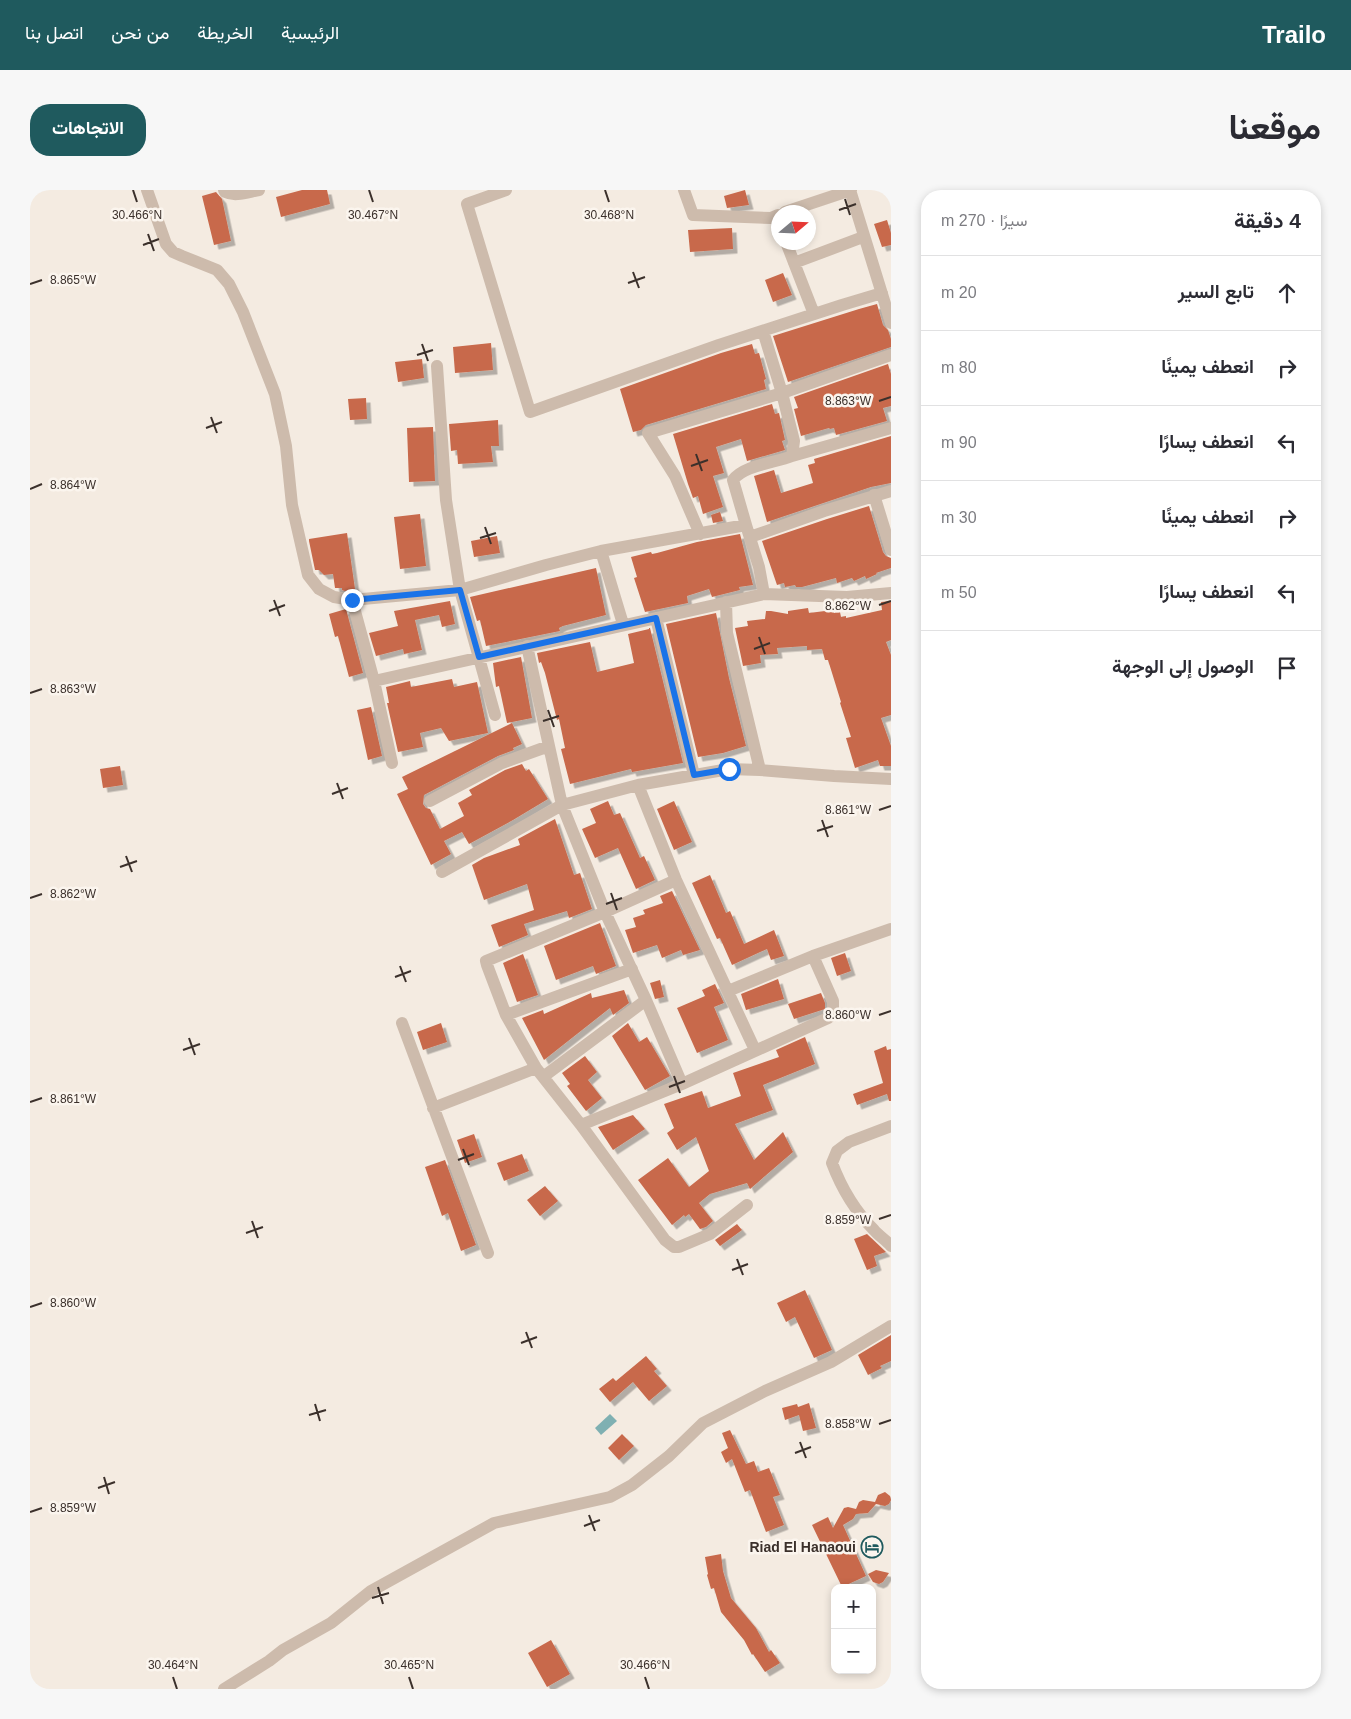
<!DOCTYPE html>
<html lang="ar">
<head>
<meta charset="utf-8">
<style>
	body { margin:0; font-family:Helvetica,Vazirmatn,sans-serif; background:#f7f7f7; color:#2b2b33; direction:rtl }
	.controls { position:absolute; right:15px; bottom:15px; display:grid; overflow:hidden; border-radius:10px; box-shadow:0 2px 8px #0003 }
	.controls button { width:45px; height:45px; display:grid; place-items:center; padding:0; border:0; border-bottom:1px solid #e1e1e2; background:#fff; color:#2b2b33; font:25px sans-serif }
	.compass { position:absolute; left:741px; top:15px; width:45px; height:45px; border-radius:50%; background:#fff; box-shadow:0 2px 8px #0003; rotate:71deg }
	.stop { position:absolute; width:15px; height:15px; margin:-11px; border:4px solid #1a73e8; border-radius:50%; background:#fff }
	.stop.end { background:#1a73e8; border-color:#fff; box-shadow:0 1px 5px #0008 }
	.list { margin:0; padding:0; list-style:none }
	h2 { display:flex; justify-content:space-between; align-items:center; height:65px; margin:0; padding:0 20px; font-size:21px }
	h2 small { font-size:16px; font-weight:400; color:#7c7c81 }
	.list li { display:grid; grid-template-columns:32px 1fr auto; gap:15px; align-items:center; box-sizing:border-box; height:75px; padding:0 20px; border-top:1px solid #e1e1e2 }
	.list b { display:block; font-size:19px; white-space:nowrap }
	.list em { font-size:16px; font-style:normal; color:#7c7c81 }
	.icon { flex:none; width:28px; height:28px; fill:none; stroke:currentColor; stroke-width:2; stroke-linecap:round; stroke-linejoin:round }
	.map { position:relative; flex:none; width:861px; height:1499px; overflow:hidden; direction:ltr; border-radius:20px }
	header { display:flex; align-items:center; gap:30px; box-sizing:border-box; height:70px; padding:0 25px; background:#1f5a5e; color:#fff }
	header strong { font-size:24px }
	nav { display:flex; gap:28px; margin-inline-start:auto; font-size:18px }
	.intro { display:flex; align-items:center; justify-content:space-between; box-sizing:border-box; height:120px; padding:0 30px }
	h1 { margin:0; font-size:35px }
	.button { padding:12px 22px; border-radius:20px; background:#1f5a5e; color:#fff; font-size:18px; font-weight:700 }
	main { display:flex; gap:30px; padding:0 30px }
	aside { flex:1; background:#fff; border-radius:20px; box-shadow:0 2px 8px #0003 }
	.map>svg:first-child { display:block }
	.water { fill:#7fb0b2 }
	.building { fill:#c8694b; filter:url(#shadow) }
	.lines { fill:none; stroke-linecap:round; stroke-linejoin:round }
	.minor { stroke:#cdbbac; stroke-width:12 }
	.route { stroke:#1a73e8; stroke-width:6 }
	.ticks { fill:none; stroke:#3b302b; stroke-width:2 }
	.labels { text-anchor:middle; stroke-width:5; stroke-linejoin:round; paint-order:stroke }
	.poi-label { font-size:14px; font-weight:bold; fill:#3b302b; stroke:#fbf5ee; text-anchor:end }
	.ticks-label { font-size:12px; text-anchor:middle; fill:#3b302b; stroke:#fbf5ee; stroke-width:5; stroke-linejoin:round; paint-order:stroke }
</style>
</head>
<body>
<header>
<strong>Trailo</strong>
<nav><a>الرئيسية</a><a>الخريطة</a><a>من نحن</a><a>اتصل بنا</a></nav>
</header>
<div class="intro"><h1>موقعنا</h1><a class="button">الاتجاهات</a></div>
<main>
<aside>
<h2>4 دقيقة<small>سيرًا · 270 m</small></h2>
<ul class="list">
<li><svg class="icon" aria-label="ahead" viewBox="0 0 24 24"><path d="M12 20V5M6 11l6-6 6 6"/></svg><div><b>تابع السير</b></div><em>20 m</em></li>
<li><svg class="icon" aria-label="right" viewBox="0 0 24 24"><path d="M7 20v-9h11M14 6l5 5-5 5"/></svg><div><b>انعطف يمينًا</b></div><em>80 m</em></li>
<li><svg class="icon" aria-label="left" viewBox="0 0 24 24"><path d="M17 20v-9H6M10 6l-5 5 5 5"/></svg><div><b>انعطف يسارًا</b></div><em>90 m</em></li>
<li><svg class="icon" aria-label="right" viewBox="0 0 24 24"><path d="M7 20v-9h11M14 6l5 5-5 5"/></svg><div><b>انعطف يمينًا</b></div><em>30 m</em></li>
<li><svg class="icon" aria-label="left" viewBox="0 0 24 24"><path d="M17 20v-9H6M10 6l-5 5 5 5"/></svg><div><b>انعطف يسارًا</b></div><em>50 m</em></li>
<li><svg class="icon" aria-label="arrive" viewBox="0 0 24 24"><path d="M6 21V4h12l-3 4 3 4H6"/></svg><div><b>الوصول إلى الوجهة</b></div></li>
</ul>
</aside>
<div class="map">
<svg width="861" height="1499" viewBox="0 0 861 1499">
	<defs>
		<filter id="shadow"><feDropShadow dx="4.5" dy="4.5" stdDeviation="0" flood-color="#0004"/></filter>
	</defs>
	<rect width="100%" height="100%" fill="#f4ebe1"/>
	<path class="water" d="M 580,1224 L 587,1231 L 571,1245 L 565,1238 Z"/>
	<path class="building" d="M 272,0 L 297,0 L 300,14 L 251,27 L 246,7 Z
		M 715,0 L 719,15 L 697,18 L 694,6 Z
		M 186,2 L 192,9 L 201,51 L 184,55 L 172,6 Z
		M 857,30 L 861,43 L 861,55 L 852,57 L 844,34 Z
		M 702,38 L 703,59 L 660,62 L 658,40 Z
		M 753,83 L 762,105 L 743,112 L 735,90 Z
		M 847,114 L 853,135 L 858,140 L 861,149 L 861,157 L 758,192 L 743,146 L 829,119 Z
		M 461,153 L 463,180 L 425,183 L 423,157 Z
		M 722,154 L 725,164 L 729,163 L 736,189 L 734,190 L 736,199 L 616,235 L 611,240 L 603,242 L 590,199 L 691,163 Z
		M 392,169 L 394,188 L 368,192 L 365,172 Z
		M 858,174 L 861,184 L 861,216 L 853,218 L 857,231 L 806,245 L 804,238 L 800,239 L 799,238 L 771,246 L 764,219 L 768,218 L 764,207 Z
		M 336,208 L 337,229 L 320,230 L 318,209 Z
		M 742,214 L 745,224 L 749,223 L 755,250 L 752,251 L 755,260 L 717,271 L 711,249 L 686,257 L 694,283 L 683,286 L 693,317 L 673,324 L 668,306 L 663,308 L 658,294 L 643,244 Z
		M 468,230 L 469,256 L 461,256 L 463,272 L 428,274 L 427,260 L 421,261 L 419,234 Z
		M 403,237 L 405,291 L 379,292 L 377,238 Z
		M 861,246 L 861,293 L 841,297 L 737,332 L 724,286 L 744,280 L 751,303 L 783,293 L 778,275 L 785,273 L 784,269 Z
		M 839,316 L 853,362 L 856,366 L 861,368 L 861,378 L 846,383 L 847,384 L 836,389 L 835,386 L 824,391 L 822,388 L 807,393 L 806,388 L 772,397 L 766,397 L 765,395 L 755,397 L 754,393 L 747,395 L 732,351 L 797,329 Z
		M 690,322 L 693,331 L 683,333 L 681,325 Z
		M 390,324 L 396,376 L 370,379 L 364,327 Z
		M 317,343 L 325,399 L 315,401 L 312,400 L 312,398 L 305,398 L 303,384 L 294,385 L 289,380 L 285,380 L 279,351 L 279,349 Z
		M 710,344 L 723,395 L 709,397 L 710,400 L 682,407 L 679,399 L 657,406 L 658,413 L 615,422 L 604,388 L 607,387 L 601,367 L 621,362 L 622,364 L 627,363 L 667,352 Z
		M 467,346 L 470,363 L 444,367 L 441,351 Z
		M 566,378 L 576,425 L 533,436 L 529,438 L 530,441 L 456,456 L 450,430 L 447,431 L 440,407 Z
		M 420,411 L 425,434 L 412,437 L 409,425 L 385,430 L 392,460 L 374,464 L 373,459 L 346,466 L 339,443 L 368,436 L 364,421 Z
		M 861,411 L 861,450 L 856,452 L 861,465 L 861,525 L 851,528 L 861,556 L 861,576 L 850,576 L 848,570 L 825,578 L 816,548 L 821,547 L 810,513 L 811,512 L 798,470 L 795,470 L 792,459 L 777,460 L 777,456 L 747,458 L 748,464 L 730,465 L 731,473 L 713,476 L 705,438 L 718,436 L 717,431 L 735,429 L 736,421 L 741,421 L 758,424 L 758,421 L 778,418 L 779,423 L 803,420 L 804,423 L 810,422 L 811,427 L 816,426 L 816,428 L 852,420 L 851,412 Z
		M 316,419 L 333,483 L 319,487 L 308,446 L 305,447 L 299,424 Z
		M 686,423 L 699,488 L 716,556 L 693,563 L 668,567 L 636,434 Z
		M 619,438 L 620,438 L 653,573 L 602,582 L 601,579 L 540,594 L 531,559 L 535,558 L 529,529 L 527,530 L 515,483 L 511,472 L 509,473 L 507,463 L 560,452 L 567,482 L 604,473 L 598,444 L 619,439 Z
		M 491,467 L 502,528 L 477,533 L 469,496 L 466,497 L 463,473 Z
		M 422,489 L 424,497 L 447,492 L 458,543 L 419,551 L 411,538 L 390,543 L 393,557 L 368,562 L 357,513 L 359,513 L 356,497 L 380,491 L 381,497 Z
		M 341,517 L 352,566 L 338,570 L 327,520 Z
		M 482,533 L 492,554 L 483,558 L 484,560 L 468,566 L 394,605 L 393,614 L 396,618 L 400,619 L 410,639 L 434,626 L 428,613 L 442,605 L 439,600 L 475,580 L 492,574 L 496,581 L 499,579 L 518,609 L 483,630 L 439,654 L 432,642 L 414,651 L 421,664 L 401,675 L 367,604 L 378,599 L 372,587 Z
		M 90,576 L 93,595 L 73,598 L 70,579 Z
		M 578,611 L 584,625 L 590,623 L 610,668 L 614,666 L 625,690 L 606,699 L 588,658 L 565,668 L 552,639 L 566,633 L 560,619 Z
		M 644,611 L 662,652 L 644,660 L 627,619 Z
		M 525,629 L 544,685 L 550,683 L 562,719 L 539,728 L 537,721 L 494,734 L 498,745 L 469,757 L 461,735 L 504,720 L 497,694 L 454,710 L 442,675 L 454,668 L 490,655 L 488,649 Z
		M 680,685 L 696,723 L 700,721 L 714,754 L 744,740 L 754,766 L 741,770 L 737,759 L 702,775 L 690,748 L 687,749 L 662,693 Z
		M 642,701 L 670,760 L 653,765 L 651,760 L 632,768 L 627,755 L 603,763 L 595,740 L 606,737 L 603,728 L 615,724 L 613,720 L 633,713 L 630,706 Z
		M 570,733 L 586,776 L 566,784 L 563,776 L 526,790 L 514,756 Z
		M 815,763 L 821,781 L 807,786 L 801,768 Z
		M 493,764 L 508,805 L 487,812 L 473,773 Z
		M 748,789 L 754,809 L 716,820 L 711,804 Z
		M 630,790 L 634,807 L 625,809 L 620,793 Z
		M 685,794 L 694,813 L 684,817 L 698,850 L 667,863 L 647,818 L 675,806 L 672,800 Z
		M 594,800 L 599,813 L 583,825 L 580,818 L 514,870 L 492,828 L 513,820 L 514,824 L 561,803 L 562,808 Z
		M 791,803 L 795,813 L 795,819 L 764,829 L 758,814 Z
		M 411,833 L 417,852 L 393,860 L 387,842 Z
		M 598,833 L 609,852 L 617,847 L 640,886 L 615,900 L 582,846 Z
		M 775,847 L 785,874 L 733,895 L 743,920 L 705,934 L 724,970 L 753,942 L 763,962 L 720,999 L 717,993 L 680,1004 L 669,1013 L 683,1031 L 676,1037 L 670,1039 L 659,1024 L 655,1027 L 654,1025 L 642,1035 L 608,990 L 638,968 L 659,997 L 679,981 L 666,947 L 647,960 L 637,943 L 644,938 L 634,914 L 672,901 L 678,918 L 711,906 L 703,883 L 749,867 L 746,860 Z
		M 856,856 L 857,860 L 861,859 L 861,911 L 859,911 L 857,904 L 827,915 L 823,904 L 853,893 L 844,861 Z
		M 555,866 L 567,882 L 558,890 L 572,908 L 556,921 L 537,896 L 540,894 L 532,883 Z
		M 603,925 L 615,939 L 583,960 L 568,937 Z
		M 444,944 L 452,967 L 435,973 L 427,950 Z
		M 492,964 L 499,981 L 474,991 L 467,973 Z
		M 415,970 L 446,1055 L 431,1061 L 418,1023 L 412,1026 L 395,977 Z
		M 515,996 L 528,1011 L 510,1026 L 497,1010 Z
		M 707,1034 L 712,1040 L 690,1056 L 685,1050 Z
		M 837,1044 L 856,1062 L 844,1066 L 847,1076 L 837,1080 L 824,1049 Z
		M 775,1100 L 802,1160 L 784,1168 L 765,1127 L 756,1132 L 747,1113 Z
		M 861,1145 L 861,1171 L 850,1176 L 852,1178 L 838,1185 L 828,1165 Z
		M 616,1166 L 627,1179 L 624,1181 L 637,1196 L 619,1211 L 603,1192 L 580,1212 L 569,1199 L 583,1188 L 586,1191 Z
		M 779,1213 L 786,1238 L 773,1241 L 769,1225 L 755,1230 L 752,1218 L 767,1214 L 768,1217 Z
		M 700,1240 L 716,1274 L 724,1271 L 728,1282 L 739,1278 L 750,1305 L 743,1307 L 754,1335 L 736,1342 L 720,1300 L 715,1302 L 702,1269 L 696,1273 L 691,1262 L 698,1258 L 692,1243 Z
		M 592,1244 L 604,1256 L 589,1270 L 578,1258 Z
		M 855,1302 L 860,1306 L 861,1310 L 859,1314 L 855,1316 L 846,1314 L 838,1323 L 826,1324 L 823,1329 L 813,1335 L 836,1386 L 812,1397 L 782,1335 L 798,1327 L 803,1338 L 814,1318 L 818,1317 L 826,1319 L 829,1312 L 833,1310 L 845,1312 L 848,1305 Z
		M 691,1364 L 693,1381 L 701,1408 L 726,1438 L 739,1462 L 741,1460 L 750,1473 L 735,1482 L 723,1464 L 722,1465 L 714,1450 L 691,1422 L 684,1398 L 681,1399 L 677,1385 L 678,1384 L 675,1367 Z
		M 846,1380 L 859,1383 L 853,1392 L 849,1394 L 843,1392 L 838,1384 Z
		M 521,1450 L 540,1484 L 517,1497 L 498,1463 Z"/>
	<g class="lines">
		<path class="minor" d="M 117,0 L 136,54 L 143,62 L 152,66 L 187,80 L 199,94 L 213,122 L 245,204 L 256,256 L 262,315 L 278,385 L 289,399 L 304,407 L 322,410 L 430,400 L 516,375 L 571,361 L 716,335 L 729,377 L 734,404
			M 194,0 L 195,2 C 205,7 218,2 229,0
			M 476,0 L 437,14 L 500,222 L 689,155 L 812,115 L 852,103
			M 654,0 L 663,25 L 741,28 L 748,25
			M 820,0 L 861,133
			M 755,22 L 821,0
			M 756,52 L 784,124
			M 764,73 L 833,47
			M 407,176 L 416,310 L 430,400 L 465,525
			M 762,266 L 861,238
			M 844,305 L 861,360
			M 716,335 L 703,290 C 714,275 745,273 762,266 L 764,251 L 752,203 L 733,141
			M 670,344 L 645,286 L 618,243 L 752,203 L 861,165
			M 720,347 L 794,321 L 861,301
			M 571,361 L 593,434
			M 322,410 L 344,491 L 362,573
			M 696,412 L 697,443 L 730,580
			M 626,428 L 664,585
			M 497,456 L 532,615 L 608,595 L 699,579 L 730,580 L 804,586 L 861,589
			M 344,491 L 734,404 L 817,407 L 861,403
			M 608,595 L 646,690 L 725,860
			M 400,611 L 472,573 L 519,556
			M 412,682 L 532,615 L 575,722 L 616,810 L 652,894
			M 602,779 L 476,825 L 457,775 L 456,771 L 575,722 L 646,690
			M 698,801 L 783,766 L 861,739
			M 476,825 L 506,878 L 551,935 L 635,1050 L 644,1057 L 649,1057 L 680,1044 L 717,1015
			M 372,833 L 458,1063
			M 513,887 L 616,810
			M 403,918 L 506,878
			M 551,935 L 652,894 L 798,828 L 803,824 L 803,811 L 783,766
			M 861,936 L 819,952 L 807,961 L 802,973 C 811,997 825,1021 844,1040 C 849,1046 856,1050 861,1056
			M 194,1499 L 239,1471 L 253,1460 L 301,1433 L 341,1401 L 464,1333 L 580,1307 L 602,1295 L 639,1266 L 673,1233 L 735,1201 L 801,1172 L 861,1136"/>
	</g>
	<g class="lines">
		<path class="route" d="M 322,410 L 430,400 L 449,467 L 626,428 L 664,585 L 699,579"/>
	</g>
	<path class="ticks" d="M 103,0 L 107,12M 339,0 L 343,12M 575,0 L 579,12M 815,9 L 820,25M 809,20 L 826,14M 118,44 L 124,61M 113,55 L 129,49M 603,82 L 609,98M 598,93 L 615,87M 0,94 L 12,90M 392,154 L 398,171M 387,165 L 403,160M 849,211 L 861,207M 181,227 L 187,243M 176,238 L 192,232M 666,264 L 672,281M 661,276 L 678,270M 0,299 L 12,294M 455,337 L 461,354M 450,348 L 466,343M 244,410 L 250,426M 849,415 L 861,411M 239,421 L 255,415M 729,447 L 735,464M 724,459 L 740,453M 0,503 L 12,499M 518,520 L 524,537M 513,531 L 529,526M 307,593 L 313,609M 302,604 L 318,598M 849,620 L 861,616M 792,630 L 798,647M 787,641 L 803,636M 96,666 L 102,682M 90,677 L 107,671M 581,703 L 587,720M 0,708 L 12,704M 576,714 L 592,708M 370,776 L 376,792M 365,787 L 381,781M 849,825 L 861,821M 159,848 L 165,865M 153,860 L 170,854M 644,886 L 650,903M 639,897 L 655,891M 0,912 L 12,908M 433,959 L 439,975M 428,970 L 444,964M 849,1029 L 861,1025M 222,1031 L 228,1048M 216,1043 L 233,1037M 707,1069 L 713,1085M 702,1080 L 718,1074M 0,1117 L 12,1113M 496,1142 L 502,1158M 491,1153 L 507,1147M 285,1214 L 290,1231M 279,1225 L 296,1220M 849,1234 L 861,1230M 770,1252 L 776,1268M 765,1263 L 781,1257M 74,1287 L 79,1304M 68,1298 L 85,1292M 0,1322 L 12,1318M 559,1325 L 565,1341M 554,1336 L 570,1330M 348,1397 L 353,1414M 342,1408 L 359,1403M 143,1487 L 147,1499M 379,1487 L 383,1499M 615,1487 L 619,1499"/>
	<defs>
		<g id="hotel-ring" transform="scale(1.125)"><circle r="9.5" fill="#fbf5ee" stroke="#1f5a5e" stroke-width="1.5"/><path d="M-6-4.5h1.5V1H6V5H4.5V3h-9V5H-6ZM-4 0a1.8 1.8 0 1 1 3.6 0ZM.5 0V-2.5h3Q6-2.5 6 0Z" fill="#1f5a5e"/></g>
	</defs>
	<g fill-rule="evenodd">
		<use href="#hotel-ring" x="842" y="1357"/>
	</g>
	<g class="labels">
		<g class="poi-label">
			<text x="826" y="1362">Riad El Hanaoui</text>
		</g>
	</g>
	<g class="ticks-label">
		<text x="579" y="29">30.468°N</text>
		<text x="107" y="29">30.466°N</text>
		<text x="343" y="29">30.467°N</text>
		<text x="43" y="94">8.865°W</text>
		<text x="818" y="215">8.863°W</text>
		<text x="43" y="299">8.864°W</text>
		<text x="818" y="420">8.862°W</text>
		<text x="43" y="503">8.863°W</text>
		<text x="818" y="624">8.861°W</text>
		<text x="43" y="708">8.862°W</text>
		<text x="818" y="829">8.860°W</text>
		<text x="43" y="913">8.861°W</text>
		<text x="818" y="1034">8.859°W</text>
		<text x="43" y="1117">8.860°W</text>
		<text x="818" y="1238">8.858°W</text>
		<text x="43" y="1322">8.859°W</text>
		<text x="143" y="1479">30.464°N</text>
		<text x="379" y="1479">30.465°N</text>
		<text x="615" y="1479">30.466°N</text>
	</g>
</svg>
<div class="controls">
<button>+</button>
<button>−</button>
</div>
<svg class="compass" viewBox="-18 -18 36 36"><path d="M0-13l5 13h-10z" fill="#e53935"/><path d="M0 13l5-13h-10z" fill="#7c7c81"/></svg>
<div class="stop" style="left:699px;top:579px"></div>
<div class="stop end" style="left:322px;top:410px"></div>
</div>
</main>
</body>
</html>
